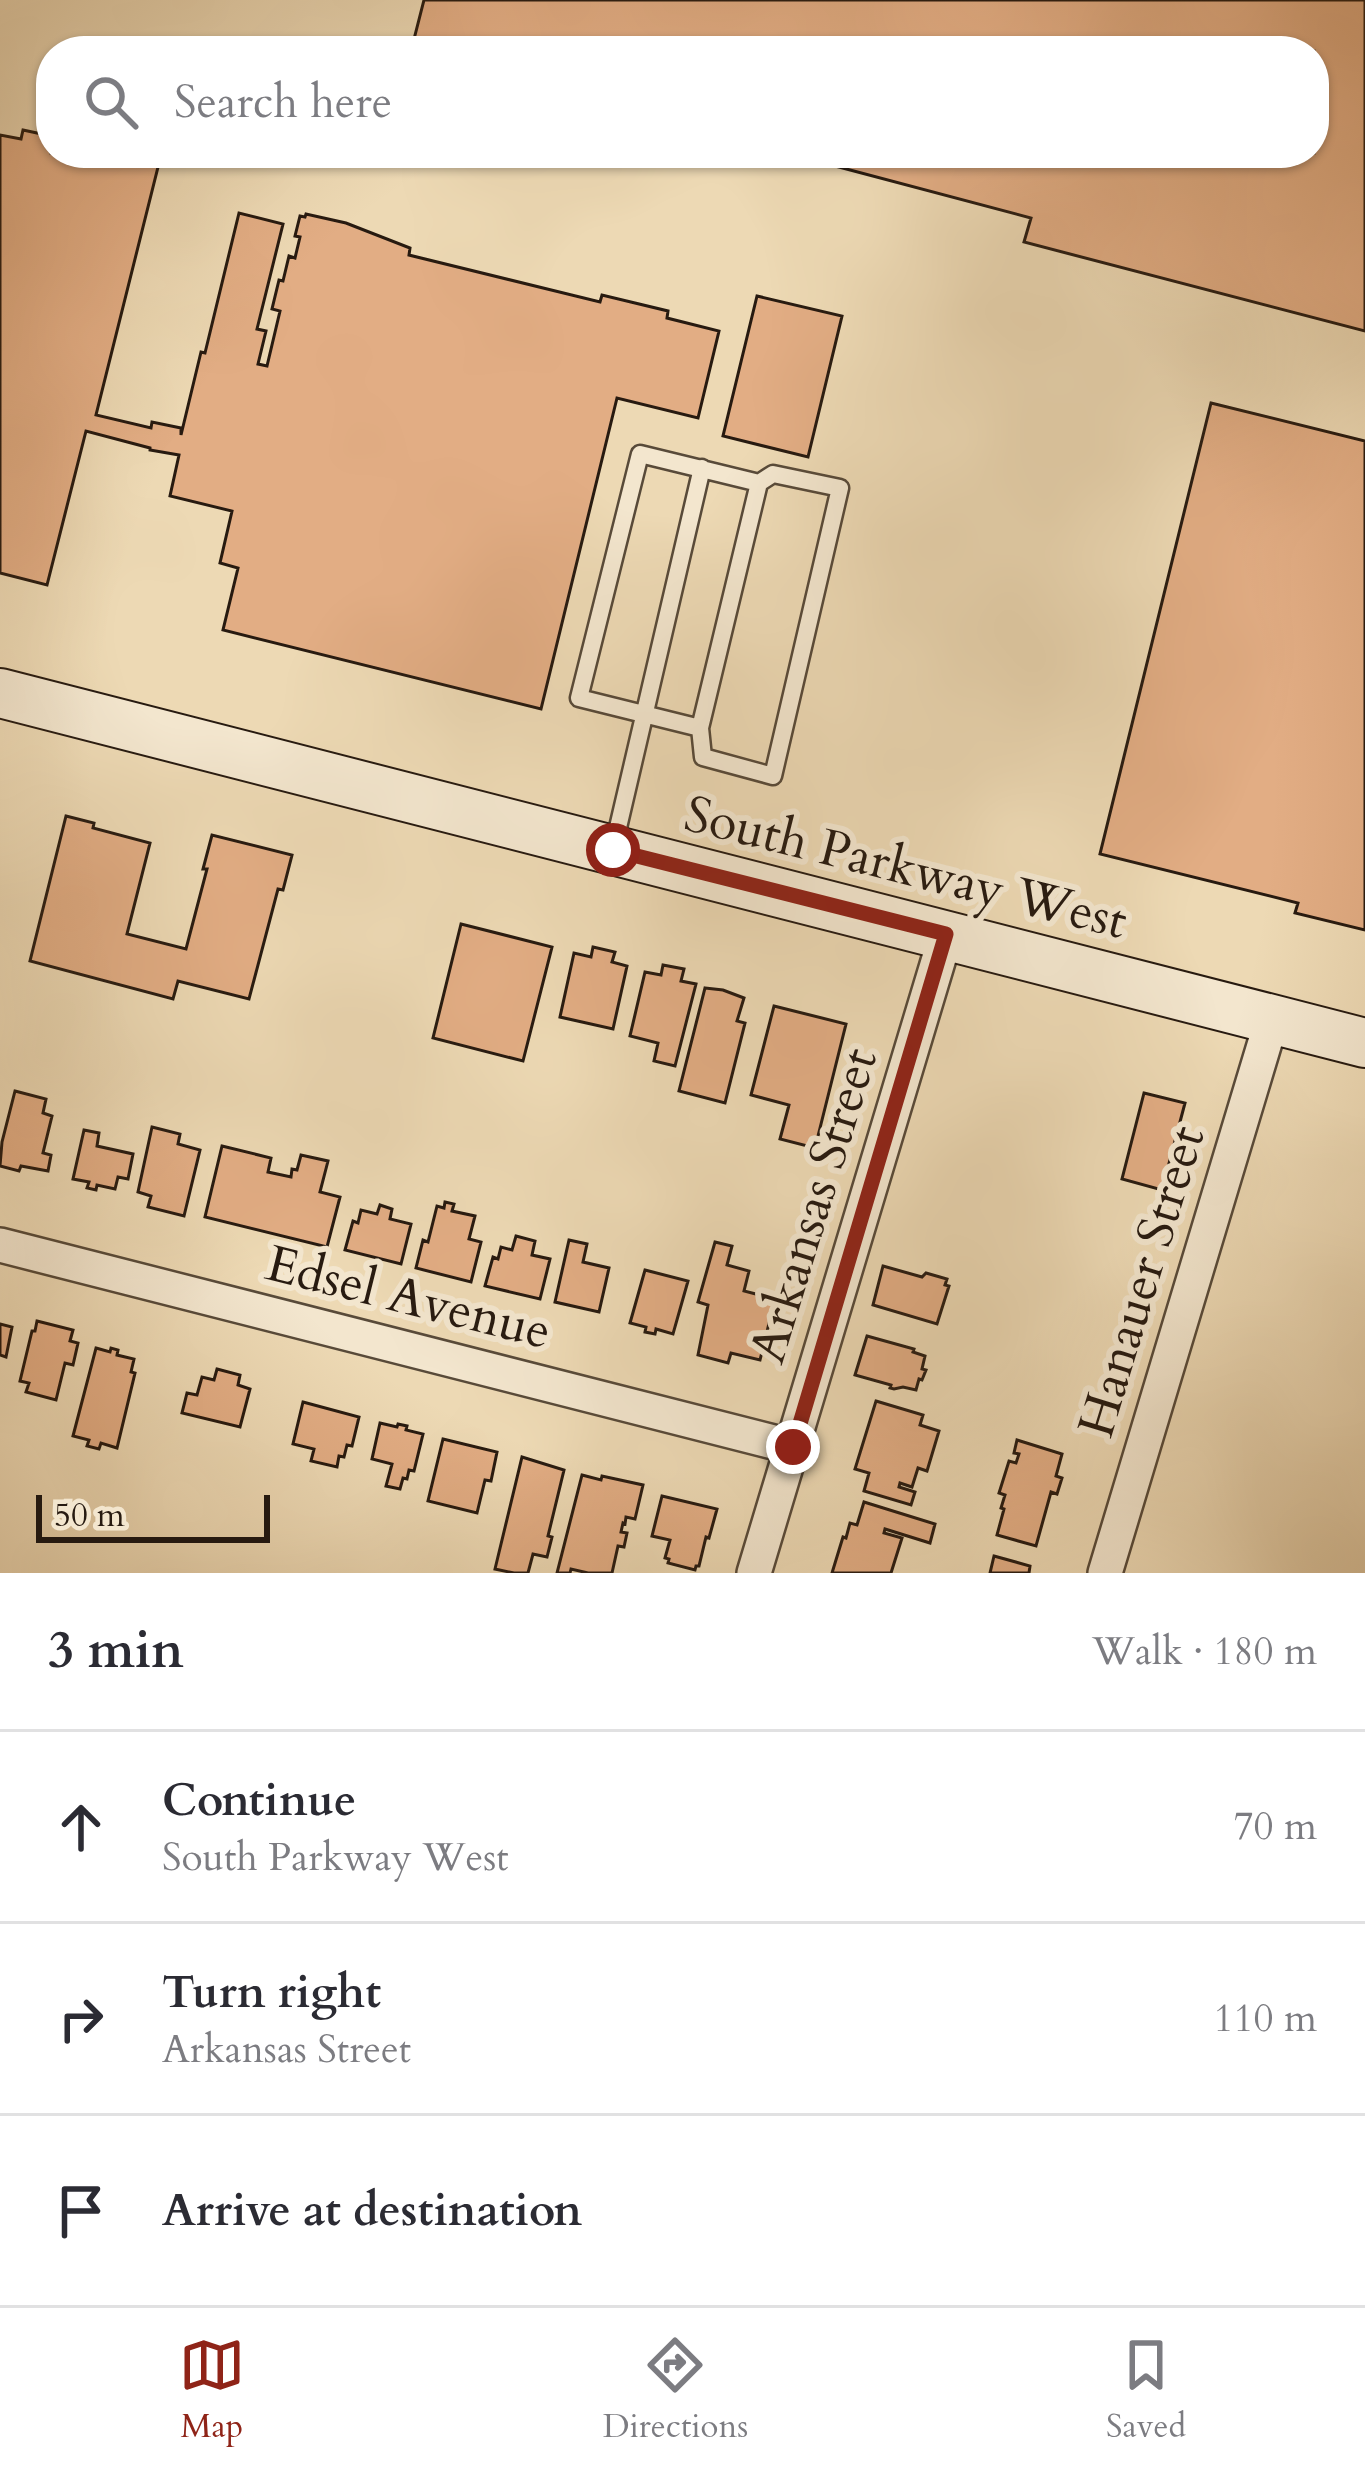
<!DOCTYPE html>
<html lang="en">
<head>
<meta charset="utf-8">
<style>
	body { margin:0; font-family:Cardo,serif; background:#f2f2f3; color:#2b2b33 }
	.scale { position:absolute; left:36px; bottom:30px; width:234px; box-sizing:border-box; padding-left:12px; border:6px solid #271a10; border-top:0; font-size:33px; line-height:42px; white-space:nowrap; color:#271a10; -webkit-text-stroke:9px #f3e6ce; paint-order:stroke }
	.stop { position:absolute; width:36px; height:36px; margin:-27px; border:9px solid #8f2418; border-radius:50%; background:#fff }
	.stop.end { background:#8f2418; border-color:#fff; box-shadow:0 3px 12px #0008 }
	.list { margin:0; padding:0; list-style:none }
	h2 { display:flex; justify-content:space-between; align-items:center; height:156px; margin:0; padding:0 48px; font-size:51px }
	h2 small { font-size:39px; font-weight:400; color:#7c7c81 }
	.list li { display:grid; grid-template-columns:78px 1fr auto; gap:36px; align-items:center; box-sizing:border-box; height:192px; padding:0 48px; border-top:3px solid #e1e1e2 }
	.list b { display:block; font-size:45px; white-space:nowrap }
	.list p { margin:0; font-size:39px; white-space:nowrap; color:#7c7c81 }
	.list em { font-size:39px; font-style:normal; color:#7c7c81 }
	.icon { flex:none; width:66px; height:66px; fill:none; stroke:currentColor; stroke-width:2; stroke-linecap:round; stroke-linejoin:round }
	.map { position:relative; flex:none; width:1365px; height:1573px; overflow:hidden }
	.search { position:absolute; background:#fff; box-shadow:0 3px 9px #0004; left:36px; right:36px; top:36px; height:132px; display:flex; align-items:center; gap:30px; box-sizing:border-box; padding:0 42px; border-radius:48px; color:#7c7c81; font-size:45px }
	.sheet { height:732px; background:#fff }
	nav { display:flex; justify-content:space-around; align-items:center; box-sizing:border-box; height:168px; border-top:3px solid #e1e1e2; background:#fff; font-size:33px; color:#7c7c81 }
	nav a { display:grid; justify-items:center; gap:6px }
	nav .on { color:#8f2418 }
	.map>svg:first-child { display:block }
	.building { fill:#e2ad84; stroke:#271a10; stroke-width:3 }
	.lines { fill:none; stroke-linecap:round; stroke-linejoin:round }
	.lane-casing { stroke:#584a39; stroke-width:21 }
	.street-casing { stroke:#584a39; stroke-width:38 }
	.secondary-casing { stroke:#271a10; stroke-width:52 }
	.lane { stroke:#f3e6ce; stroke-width:16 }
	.street { stroke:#f3e6ce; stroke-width:33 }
	.secondary { stroke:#f3e6ce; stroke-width:48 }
	.route { stroke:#8f2418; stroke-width:15 }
	.labels { text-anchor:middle; stroke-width:12; stroke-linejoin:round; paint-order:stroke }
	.street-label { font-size:51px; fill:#271a10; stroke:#f3e6ce }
</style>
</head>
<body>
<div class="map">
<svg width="1365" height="1573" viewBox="0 0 1365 1573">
	<rect width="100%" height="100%" fill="#edd9b4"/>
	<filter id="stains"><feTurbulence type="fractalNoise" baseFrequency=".00167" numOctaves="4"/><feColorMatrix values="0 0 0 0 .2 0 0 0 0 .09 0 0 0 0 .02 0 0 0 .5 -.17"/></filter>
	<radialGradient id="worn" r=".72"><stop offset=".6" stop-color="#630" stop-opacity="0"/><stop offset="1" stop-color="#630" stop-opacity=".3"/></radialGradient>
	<path class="building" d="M 424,0 L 1365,0 L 1365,331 L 1024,242 L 1031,218 L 786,153 L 1314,153 L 1314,51 L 411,51 Z
		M 23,130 L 51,136 L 51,153 L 118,153 L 159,163 L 96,415 L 151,428 L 152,422 L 181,428 L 181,435 L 201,352 L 205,353 L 239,213 L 283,224 L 257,329 L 266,331 L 258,364 L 267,366 L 280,311 L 272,309 L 279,280 L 283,281 L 289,256 L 295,258 L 300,237 L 295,236 L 300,216 L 305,217 L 306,214 L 346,223 L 410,248 L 409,255 L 600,302 L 602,295 L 668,311 L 667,318 L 719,331 L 698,418 L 617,398 L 541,709 L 223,630 L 238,568 L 220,563 L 232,511 L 170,496 L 179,455 L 150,450 L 150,448 L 86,431 L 47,585 L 0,573 L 0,135 L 21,139 Z
		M 757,296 L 842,316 L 808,457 L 723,436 Z
		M 1211,403 L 1365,441 L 1365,930 L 1295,913 L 1298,903 L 1100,854 Z
		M 66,816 L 94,823 L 93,828 L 150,843 L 127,934 L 186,949 L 207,869 L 203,869 L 212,835 L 292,855 L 283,890 L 278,889 L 249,999 L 178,981 L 173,999 L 30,961 Z
		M 461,924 L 552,947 L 523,1061 L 433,1038 Z
		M 593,947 L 615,952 L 612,962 L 627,966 L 613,1029 L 560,1017 L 574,953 L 591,957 Z
		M 663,965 L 684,969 L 681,981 L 696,984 L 675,1066 L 654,1061 L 658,1043 L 630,1036 L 645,972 L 661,975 Z
		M 705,988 L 723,990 L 744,998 L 737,1021 L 745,1023 L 725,1103 L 679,1091 Z
		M 774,1006 L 846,1024 L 815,1148 L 780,1139 L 789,1105 L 751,1095 Z
		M 15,1091 L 46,1099 L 43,1113 L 52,1116 L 43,1153 L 51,1155 L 48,1171 L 21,1166 L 19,1171 L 0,1166 L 2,1142 Z
		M 1144,1093 L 1185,1103 L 1162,1190 L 1122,1179 Z
		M 152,1127 L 180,1134 L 178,1144 L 200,1150 L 184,1216 L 148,1207 L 151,1196 L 138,1192 Z
		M 84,1130 L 99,1133 L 97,1146 L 133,1154 L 128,1179 L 118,1177 L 115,1189 L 97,1185 L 96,1190 L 87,1188 L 89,1182 L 73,1179 Z
		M 222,1146 L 271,1158 L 268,1172 L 291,1177 L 292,1169 L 297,1170 L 301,1155 L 328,1161 L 320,1192 L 340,1197 L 327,1247 L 205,1217 Z
		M 445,1202 L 454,1204 L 452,1211 L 475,1216 L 469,1239 L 481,1242 L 471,1282 L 416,1268 L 423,1240 L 428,1242 L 437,1206 L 444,1208 Z
		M 380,1205 L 392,1209 L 390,1219 L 411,1224 L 401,1264 L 345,1250 L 353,1221 L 358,1223 L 361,1210 L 377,1214 Z
		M 516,1236 L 535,1241 L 532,1255 L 550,1259 L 540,1299 L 485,1286 L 493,1257 L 498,1259 L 501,1247 L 512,1250 Z
		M 569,1240 L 587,1244 L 583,1262 L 609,1268 L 599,1312 L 555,1302 Z
		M 715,1242 L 732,1246 L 727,1265 L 749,1271 L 744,1291 L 775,1299 L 760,1360 L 731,1353 L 728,1363 L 698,1355 L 708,1305 L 698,1302 Z
		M 883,1266 L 922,1277 L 926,1273 L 947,1279 L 945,1285 L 949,1286 L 937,1324 L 873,1305 Z
		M 645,1270 L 688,1281 L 673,1334 L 656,1329 L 655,1334 L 645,1332 L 646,1327 L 630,1323 Z
		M 37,1321 L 73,1330 L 70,1341 L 78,1343 L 73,1365 L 65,1363 L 56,1400 L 26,1392 L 29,1383 L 20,1381 L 32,1331 L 35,1331 Z
		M 0,1324 L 12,1327 L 6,1357 L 0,1355 Z
		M 867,1336 L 914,1349 L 913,1352 L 925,1356 L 922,1369 L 926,1370 L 922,1380 L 919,1379 L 916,1390 L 903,1387 L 894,1389 L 890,1388 L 891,1385 L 855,1375 Z
		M 96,1348 L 110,1352 L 111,1348 L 118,1350 L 117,1355 L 134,1359 L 131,1372 L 135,1373 L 117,1448 L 101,1443 L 99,1449 L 87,1446 L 89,1440 L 73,1436 Z
		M 217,1369 L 240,1375 L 238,1385 L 250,1389 L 240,1427 L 182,1413 L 187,1393 L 197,1395 L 202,1377 L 214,1380 Z
		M 876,1401 L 923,1415 L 920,1425 L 939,1431 L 927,1471 L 918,1468 L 912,1487 L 900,1483 L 899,1487 L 915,1492 L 911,1505 L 864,1491 L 869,1473 L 855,1469 Z
		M 303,1402 L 359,1417 L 352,1446 L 347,1445 L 344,1457 L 339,1456 L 337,1467 L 311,1461 L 314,1449 L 293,1444 Z
		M 380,1423 L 397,1427 L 398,1424 L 407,1426 L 406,1430 L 423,1434 L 414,1471 L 409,1470 L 407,1479 L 403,1478 L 400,1489 L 386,1486 L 392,1464 L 372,1459 Z
		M 443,1439 L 497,1452 L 491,1481 L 485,1480 L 477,1513 L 428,1501 Z
		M 1017,1440 L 1062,1454 L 1056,1476 L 1062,1478 L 1057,1494 L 1051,1492 L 1036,1546 L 997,1535 L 1004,1509 L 1001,1508 L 1005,1495 L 999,1493 L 1009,1461 L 1016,1463 L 1019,1454 L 1014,1453 Z
		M 522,1457 L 564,1470 L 548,1536 L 552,1537 L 547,1557 L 533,1554 L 528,1573 L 514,1573 L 495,1569 Z
		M 582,1475 L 601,1480 L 602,1476 L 643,1485 L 635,1519 L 626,1517 L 625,1524 L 623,1523 L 621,1532 L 627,1533 L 624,1547 L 618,1546 L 612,1573 L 588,1573 L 571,1569 L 570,1573 L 557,1573 Z
		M 662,1496 L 717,1509 L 709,1538 L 706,1537 L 699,1566 L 696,1566 L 695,1570 L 668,1563 L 669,1559 L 665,1558 L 670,1540 L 652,1536 Z
		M 864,1502 L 935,1524 L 930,1543 L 885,1529 L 884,1533 L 902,1538 L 891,1573 L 832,1573 L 843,1537 L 846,1538 L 850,1523 L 857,1525 Z
		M 994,1556 L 1030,1566 L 1029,1573 L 990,1573 Z"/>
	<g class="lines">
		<g class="lane-casing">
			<path id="lane" d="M 640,454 L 759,483 L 773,474 L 840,488 L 773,776 L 703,757 L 700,728 L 579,698 Z
				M 700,728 L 759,483
				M 613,849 L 702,468"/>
		</g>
		<g class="street-casing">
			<path id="street" d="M 0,1245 L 793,1447
				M 754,1573 L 946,935
				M 1105,1573 L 1272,1019"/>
		</g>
		<g class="secondary-casing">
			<path id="secondary" d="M 0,693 L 1365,1043"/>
		</g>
		<use href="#lane" class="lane"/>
		<use href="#street" class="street"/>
		<use href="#secondary" class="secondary"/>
	</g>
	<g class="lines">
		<path class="route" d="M 613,850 L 946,934 L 793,1447"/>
	</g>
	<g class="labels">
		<g class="street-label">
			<text transform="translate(906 866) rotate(14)" y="18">South Parkway West</text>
			<text transform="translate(812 1205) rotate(-73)" y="18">Arkansas Street</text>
			<text transform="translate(1140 1281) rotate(-73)" y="18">Hanauer Street</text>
			<text transform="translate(409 1296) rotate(14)" y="18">Edsel Avenue</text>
		</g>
	</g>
	<rect width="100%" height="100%" filter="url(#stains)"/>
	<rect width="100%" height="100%" fill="url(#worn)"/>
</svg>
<div class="scale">50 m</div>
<div class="stop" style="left:613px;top:850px"></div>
<div class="stop end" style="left:793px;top:1447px"></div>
<div class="search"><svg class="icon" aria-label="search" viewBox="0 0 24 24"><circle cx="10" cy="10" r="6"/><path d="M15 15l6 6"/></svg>Search here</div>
</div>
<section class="sheet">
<h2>3 min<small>Walk · 180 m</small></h2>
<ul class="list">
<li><svg class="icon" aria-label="ahead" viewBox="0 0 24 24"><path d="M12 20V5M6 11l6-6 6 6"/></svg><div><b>Continue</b><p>South Parkway West</p></div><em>70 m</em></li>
<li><svg class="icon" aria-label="right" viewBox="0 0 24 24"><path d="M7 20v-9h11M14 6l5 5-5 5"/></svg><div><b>Turn right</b><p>Arkansas Street</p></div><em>110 m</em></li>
<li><svg class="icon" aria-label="arrive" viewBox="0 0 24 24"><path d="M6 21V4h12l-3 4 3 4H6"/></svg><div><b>Arrive at destination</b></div></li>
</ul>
</section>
<nav>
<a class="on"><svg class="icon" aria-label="map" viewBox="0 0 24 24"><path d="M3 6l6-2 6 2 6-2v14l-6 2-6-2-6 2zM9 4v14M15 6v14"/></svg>Map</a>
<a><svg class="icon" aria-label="directions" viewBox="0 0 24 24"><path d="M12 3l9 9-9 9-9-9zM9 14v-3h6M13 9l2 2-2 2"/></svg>Directions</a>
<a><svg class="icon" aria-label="saved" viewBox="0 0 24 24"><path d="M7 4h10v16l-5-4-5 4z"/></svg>Saved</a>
</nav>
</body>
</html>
